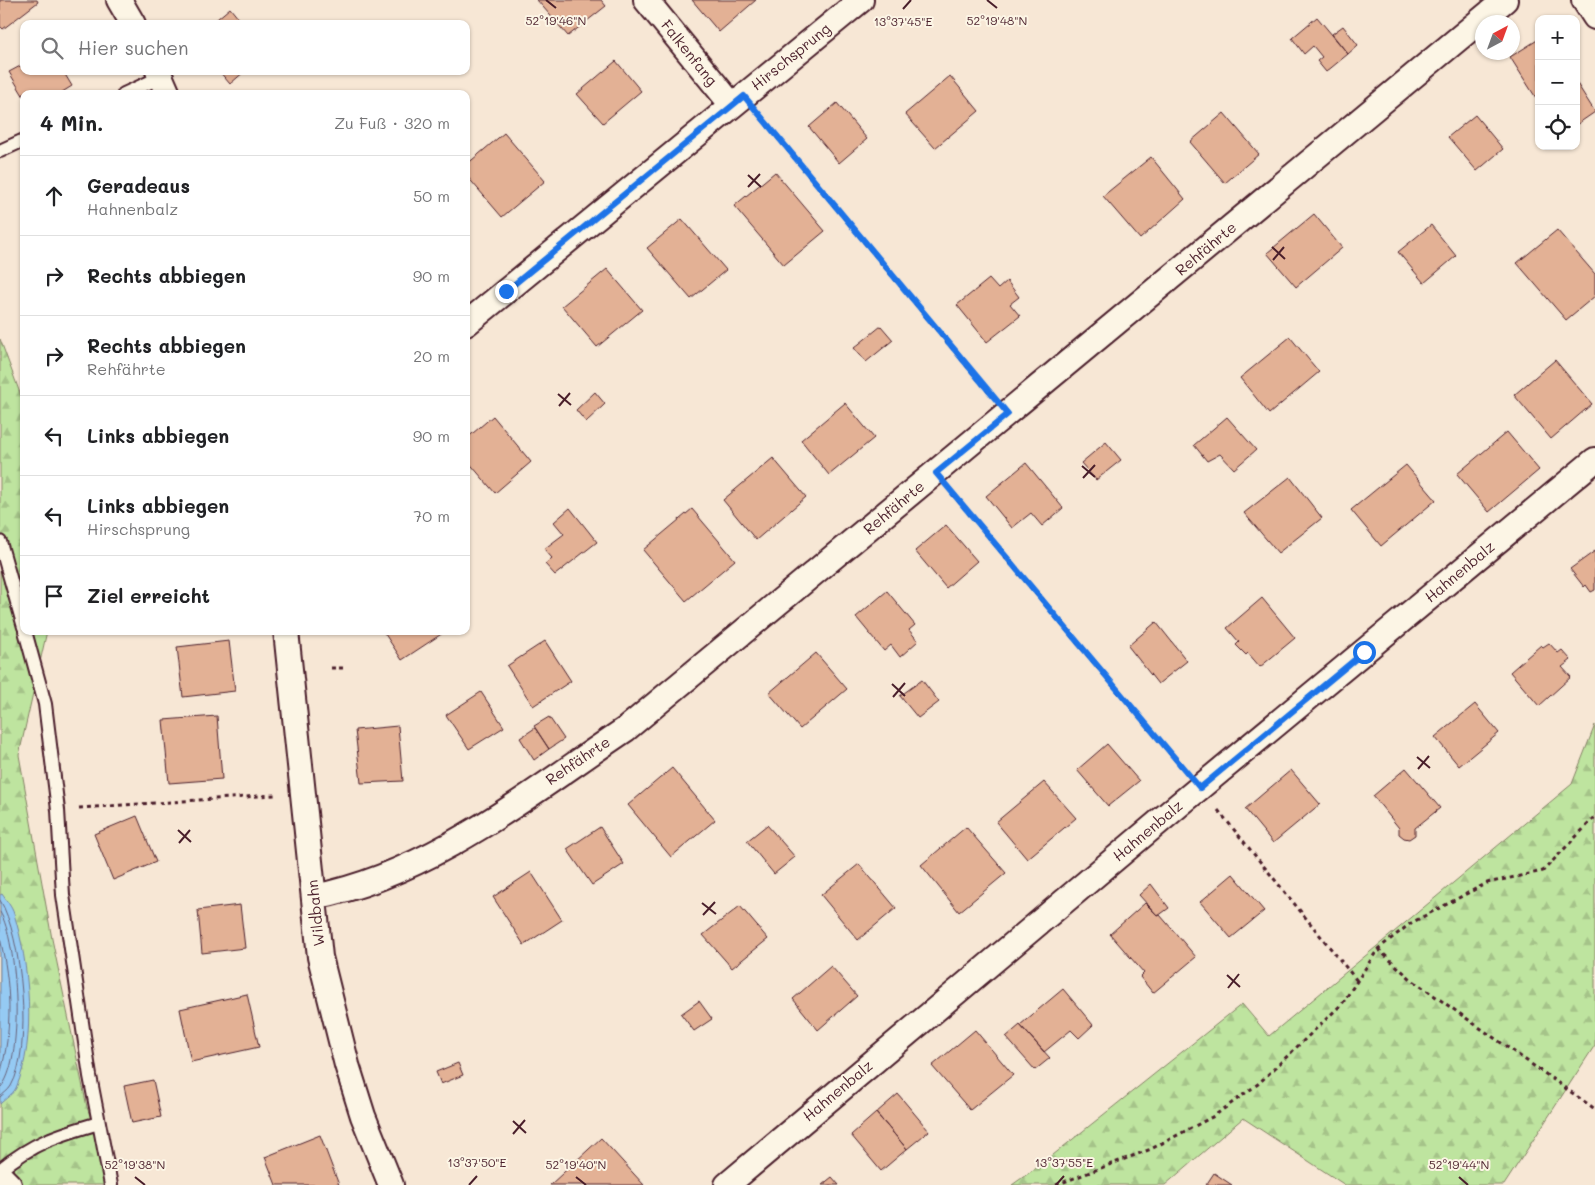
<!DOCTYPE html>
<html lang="de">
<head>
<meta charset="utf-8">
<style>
	body { margin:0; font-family:Mali,sans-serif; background:#f2f2f2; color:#202124 }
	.controls { position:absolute; right:15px; top:15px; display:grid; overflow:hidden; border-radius:10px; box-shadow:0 1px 4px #0004 }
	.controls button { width:45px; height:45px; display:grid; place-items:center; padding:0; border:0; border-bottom:1px solid #e0e0e0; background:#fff; color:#202124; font:25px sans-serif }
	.compass { position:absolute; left:1475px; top:15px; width:45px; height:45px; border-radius:50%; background:#fff; box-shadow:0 1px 4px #0004; rotate:41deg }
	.stop { position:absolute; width:15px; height:15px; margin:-11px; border:4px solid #1a73e8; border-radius:50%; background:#fff }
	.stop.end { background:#1a73e8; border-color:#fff; box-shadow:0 1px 5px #0008 }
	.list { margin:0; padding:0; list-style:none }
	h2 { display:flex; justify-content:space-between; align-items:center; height:65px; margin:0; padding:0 20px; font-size:21px }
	h2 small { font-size:16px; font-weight:400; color:#757577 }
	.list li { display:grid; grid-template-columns:32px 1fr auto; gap:15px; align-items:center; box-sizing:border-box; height:80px; padding:0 20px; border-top:1px solid #e0e0e0 }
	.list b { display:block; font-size:19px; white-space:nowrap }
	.list p { margin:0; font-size:16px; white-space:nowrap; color:#757577 }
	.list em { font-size:16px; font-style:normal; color:#757577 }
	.icon { flex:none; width:28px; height:28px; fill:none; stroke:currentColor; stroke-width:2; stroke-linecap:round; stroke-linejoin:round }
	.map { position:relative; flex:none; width:1595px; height:1185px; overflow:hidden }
	.search { position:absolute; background:#fff; box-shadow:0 1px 4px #0004; left:20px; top:20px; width:450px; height:55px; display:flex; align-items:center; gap:12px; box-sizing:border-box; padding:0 18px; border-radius:10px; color:#757577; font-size:19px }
	.panel { position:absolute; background:#fff; box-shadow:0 1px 4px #0004; left:20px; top:90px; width:450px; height:545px; border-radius:10px }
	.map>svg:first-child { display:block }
	.forest { fill:url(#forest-firs); stroke:#848265 }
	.water { fill:#95caf3; stroke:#7786a3 }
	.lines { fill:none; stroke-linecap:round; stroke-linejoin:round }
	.shore { stroke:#68637b; stroke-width:1 }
	.building { fill:#e3b195; stroke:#4a1f2b }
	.service-casing { stroke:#4a1f2b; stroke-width:16 }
	.minor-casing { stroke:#4a1f2b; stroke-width:28 }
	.path { stroke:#4a1f2b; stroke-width:3; stroke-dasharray:4 4; stroke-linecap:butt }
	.service { stroke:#fcf5e5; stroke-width:12 }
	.minor { stroke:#fcf5e5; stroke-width:24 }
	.route { stroke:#1a73e8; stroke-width:6 }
	.ticks { fill:none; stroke:#4a1f2b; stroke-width:2 }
	.labels { text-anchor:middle; stroke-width:4; stroke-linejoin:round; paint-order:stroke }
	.street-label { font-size:15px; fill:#4a1f2b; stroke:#fcf5e5 }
	.ticks-label { font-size:12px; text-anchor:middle; fill:#4a1f2b; stroke:#fcf5e5; stroke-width:4; stroke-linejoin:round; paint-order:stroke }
</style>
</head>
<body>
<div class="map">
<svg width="1595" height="1185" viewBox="0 0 1595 1185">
	<defs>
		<pattern id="forest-firs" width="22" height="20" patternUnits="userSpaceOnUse" patternTransform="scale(1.25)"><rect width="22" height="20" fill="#bee49f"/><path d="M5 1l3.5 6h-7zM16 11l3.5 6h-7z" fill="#a5c389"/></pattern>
	</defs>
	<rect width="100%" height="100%" fill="#f7e7d5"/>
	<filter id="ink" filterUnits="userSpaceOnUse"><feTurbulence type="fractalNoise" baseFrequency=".02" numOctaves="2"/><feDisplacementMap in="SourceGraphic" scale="10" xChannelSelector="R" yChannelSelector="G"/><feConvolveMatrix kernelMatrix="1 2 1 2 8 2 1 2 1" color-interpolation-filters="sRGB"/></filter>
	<g filter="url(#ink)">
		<path class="forest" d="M 0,339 L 24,404 L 24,631 L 47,631 L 19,755 L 52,939 L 87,1107 L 114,1185 L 19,1185 L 0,1165 Z
			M 1595,725 L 1595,1045 L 1504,1185 L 1345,1185 L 1243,1118 L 1165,1185 L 1012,1185 L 1043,1163 L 1242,1004 L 1269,1036 L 1572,784 Z"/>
		<path class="water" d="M 2,894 C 6,900 12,907 14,914 C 29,962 37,1041 16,1088 C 13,1094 5,1099 0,1104 L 0,895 Z"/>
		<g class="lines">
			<path class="shore" d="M 0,900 C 22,936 33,1049 11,1086 C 9,1090 3,1094 0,1097
				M 0,912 C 18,941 25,1064 0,1088
				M 0,938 C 11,984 13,1029 0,1075"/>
		</g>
		<path class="building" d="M 0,0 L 37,0 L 38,2 L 3,29 L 0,26 Z
			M 537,0 L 601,0 L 606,6 L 568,36 Z
			M 692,0 L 756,0 L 719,32 Z
			M 230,8 L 243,24 L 211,24 Z
			M 1317,17 L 1348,54 L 1326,72 L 1317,61 L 1322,57 L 1313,46 L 1304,54 L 1292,38 Z
			M 1343,26 L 1358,45 L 1348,54 L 1332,34 Z
			M 1539,39 L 1539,101 L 1538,101 L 1510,57 Z
			M 616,61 L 641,91 L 603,123 L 577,94 Z
			M 24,64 L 24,71 L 63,71 L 72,86 L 59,94 L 24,94 L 24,97 L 9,72 Z
			M 219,71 L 245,71 L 230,84 Z
			M 950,76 L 979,111 L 935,148 L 905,114 Z
			M 1576,82 L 1595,112 L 1576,125 Z
			M 837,103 L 867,139 L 839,163 L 809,127 Z
			M 1224,113 L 1259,154 L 1225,183 L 1190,142 Z
			M 1475,115 L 1503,149 L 1477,171 L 1448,137 Z
			M 504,133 L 545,181 L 502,217 L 466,175 L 466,165 Z
			M 1151,157 L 1185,199 L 1140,239 L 1103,196 Z
			M 775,172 L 825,231 L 784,265 L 734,206 Z
			M 1314,214 L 1342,248 L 1296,287 L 1267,253 Z
			M 682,219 L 726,270 L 691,299 L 647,248 Z
			M 1431,225 L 1456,256 L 1424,283 L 1398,252 Z
			M 1557,230 L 1595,274 L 1595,296 L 1566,320 L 1517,263 Z
			M 607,269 L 642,310 L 597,347 L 562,306 Z
			M 989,279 L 998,289 L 1007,281 L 1019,297 L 1010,304 L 1020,316 L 987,342 L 957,305 Z
			M 881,326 L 893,340 L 866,362 L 854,348 Z
			M 1290,337 L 1319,372 L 1269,414 L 1240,378 Z
			M 1555,360 L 1592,404 L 1551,439 L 1514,395 Z
			M 595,392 L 605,404 L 586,422 L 576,410 Z
			M 845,403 L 874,438 L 829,475 L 801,440 Z
			M 493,416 L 531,462 L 495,493 L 466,459 L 466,439 Z
			M 1227,417 L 1256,450 L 1234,469 L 1220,454 L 1207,461 L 1194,445 Z
			M 1507,432 L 1539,470 L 1489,512 L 1457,474 Z
			M 1106,442 L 1121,460 L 1096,480 L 1081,463 Z
			M 773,458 L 806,497 L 756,540 L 723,500 Z
			M 1026,463 L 1063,508 L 1042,526 L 1031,513 L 1012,528 L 986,496 Z
			M 1406,465 L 1436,500 L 1381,546 L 1351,510 Z
			M 1290,477 L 1322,518 L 1278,553 L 1244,513 Z
			M 570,508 L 597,542 L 555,575 L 545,564 L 552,558 L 544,549 L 564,534 L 554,522 Z
			M 692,509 L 735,560 L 686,601 L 643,550 Z
			M 946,525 L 977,561 L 946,588 L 915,551 Z
			M 1595,551 L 1595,590 L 1591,592 L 1586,585 L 1584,587 L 1570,569 Z
			M 887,591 L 915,625 L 909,630 L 918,641 L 900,657 L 891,645 L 884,651 L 856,617 Z
			M 1262,598 L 1295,638 L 1260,667 L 1248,653 L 1246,655 L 1236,645 L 1239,642 L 1227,628 Z
			M 1156,622 L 1187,661 L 1158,684 L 1128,646 Z
			M 383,631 L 446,631 L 402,660 Z
			M 229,641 L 235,691 L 183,697 L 177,647 Z
			M 545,641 L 571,681 L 533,706 L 507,666 Z
			M 1549,643 L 1558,653 L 1562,650 L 1571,660 L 1562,667 L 1571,677 L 1539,706 L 1510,672 L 1541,645 L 1543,647 Z
			M 816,653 L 847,689 L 800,729 L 769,693 Z
			M 922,680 L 939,702 L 918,718 L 900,696 Z
			M 481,692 L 504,727 L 469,749 L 446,715 Z
			M 1475,704 L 1499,733 L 1459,766 L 1435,737 Z
			M 217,716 L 222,779 L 169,783 L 163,720 Z
			M 549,717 L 564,739 L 549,749 L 534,726 Z
			M 398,726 L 403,781 L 361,783 L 355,730 Z
			M 535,728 L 549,749 L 534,760 L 520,738 Z
			M 1107,744 L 1139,781 L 1108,806 L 1077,770 Z
			M 672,768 L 715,820 L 671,857 L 628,805 Z
			M 1406,768 L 1440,808 L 1415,828 L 1415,835 L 1409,839 L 1404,838 L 1399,834 L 1399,828 L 1373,796 Z
			M 1291,770 L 1320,804 L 1273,843 L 1245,809 Z
			M 1044,782 L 1076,818 L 1027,859 L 996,822 Z
			M 137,816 L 156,862 L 113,880 L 94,834 Z
			M 767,825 L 795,857 L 774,874 L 747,841 Z
			M 600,827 L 624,864 L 592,885 L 567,849 Z
			M 966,827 L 1006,873 L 959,912 L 921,865 Z
			M 859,864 L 896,908 L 858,940 L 821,895 Z
			M 531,872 L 562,920 L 524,945 L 493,897 Z
			M 1233,874 L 1264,911 L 1231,938 L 1200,902 Z
			M 1151,884 L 1169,908 L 1158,916 L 1139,895 Z
			M 1145,903 L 1158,916 L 1160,915 L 1196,957 L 1153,993 L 1140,977 L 1144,973 L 1110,934 Z
			M 240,905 L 245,948 L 202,953 L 198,910 Z
			M 740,906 L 768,939 L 732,968 L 703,935 Z
			M 831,966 L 857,996 L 818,1030 L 793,999 Z
			M 1063,989 L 1093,1025 L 1079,1038 L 1071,1030 L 1044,1052 L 1020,1025 Z
			M 247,994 L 259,1047 L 191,1062 L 180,1009 Z
			M 699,1001 L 712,1019 L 694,1031 L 681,1014 Z
			M 1020,1025 L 1050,1058 L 1035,1070 L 1006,1037 Z
			M 975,1030 L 1013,1075 L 970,1110 L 932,1066 Z
			M 458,1063 L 463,1075 L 441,1084 L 436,1072 Z
			M 153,1080 L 161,1117 L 132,1123 L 124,1086 Z
			M 898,1094 L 929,1131 L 907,1149 L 876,1113 Z
			M 876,1113 L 907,1149 L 881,1171 L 851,1135 Z
			M 320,1135 L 339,1185 L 276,1185 L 265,1157 Z
			M 601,1138 L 644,1185 L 550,1185 Z
			M 1214,1173 L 1232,1185 L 1206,1185 Z
			M 832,1177 L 839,1185 L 822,1185 Z"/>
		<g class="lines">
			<g class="service-casing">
				<path id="service" d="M 124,94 L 161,77
					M 0,151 L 24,140
					M 0,542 L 24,627
					M 25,631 L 45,704 L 58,810 L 63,895 L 90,1076 L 111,1185
					M 0,1170 C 34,1142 58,1135 99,1123"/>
			</g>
			<g class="minor-casing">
				<path id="minor" d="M 119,0 L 133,24
					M 646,0 L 732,105
					M 1584,0 L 1595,17
					M 158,71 L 168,94
					M 466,324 L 861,0
					M 286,631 L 320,957 L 347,1065 L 363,1116 L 391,1185
					M 314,897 C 431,874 529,794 626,729 L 1505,0
					M 0,1176 L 9,1185
					M 727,1185 L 1180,804 L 1595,460"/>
			</g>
			<path class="path" d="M 762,118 L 989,392
				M 953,494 L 1182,767
				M 331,668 L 343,668
				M 79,808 L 275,795
				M 1218,810 L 1358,982
				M 1378,949 L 1412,980 L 1595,1109
				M 1056,1185 L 1151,1149 L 1214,1116 L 1258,1084 L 1342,1004 L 1378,949 L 1411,923 L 1487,883 L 1543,871 L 1595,817"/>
			<use href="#service" class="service"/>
			<use href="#minor" class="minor"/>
		</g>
	</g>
	<g class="lines" filter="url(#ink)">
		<path class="route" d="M 506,291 L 744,96 L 1008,414 L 936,473 L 1200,788 L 1364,652"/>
	</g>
	<path class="ticks" d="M 546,0 L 556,8M 987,0 L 997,8M 903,9 L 911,0M 748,175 L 761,187M 748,187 L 760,174M 1272,247 L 1285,259M 1273,260 L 1284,247M 558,394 L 571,405M 559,406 L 570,393M 1082,466 L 1095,477M 1083,478 L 1095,465M 892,684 L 905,696M 893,697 L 905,683M 1417,757 L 1430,768M 1418,769 L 1429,756M 178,830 L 191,842M 179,843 L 190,830M 702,903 L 716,914M 703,915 L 715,902M 1227,975 L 1240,987M 1228,988 L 1239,974M 513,1121 L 526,1133M 513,1134 L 525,1120M 135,1177 L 145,1185M 576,1177 L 586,1185M 1459,1177 L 1468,1185M 469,1185 L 477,1176M 1056,1185 L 1064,1176"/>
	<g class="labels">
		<g class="street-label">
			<text transform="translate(689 53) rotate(51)" y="5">Falkenfang</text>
			<text transform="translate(791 57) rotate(-39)" y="5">Hirschsprung</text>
			<text transform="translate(1206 249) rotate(-40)" y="5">Rehfährte</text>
			<text transform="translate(894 508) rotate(-40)" y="5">Rehfährte</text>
			<text transform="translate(1460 572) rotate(-40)" y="5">Hahnenbalz</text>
			<text transform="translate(578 761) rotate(-34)" y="5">Rehfährte</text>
			<text transform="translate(1148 831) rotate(-40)" y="5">Hahnenbalz</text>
			<text transform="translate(316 913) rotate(-96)" y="5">Wildbahn</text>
			<text transform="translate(838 1091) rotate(-40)" y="5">Hahnenbalz</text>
		</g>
	</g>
	<g class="ticks-label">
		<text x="556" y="25">52°19'46"N</text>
		<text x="997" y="25">52°19'48"N</text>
		<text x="903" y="26">13°37'45"E</text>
		<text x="477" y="1167">13°37'50"E</text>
		<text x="1064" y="1167">13°37'55"E</text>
		<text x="135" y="1169">52°19'38"N</text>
		<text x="576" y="1169">52°19'40"N</text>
		<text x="1459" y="1169">52°19'44"N</text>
	</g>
</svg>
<div class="controls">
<button>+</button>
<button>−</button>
<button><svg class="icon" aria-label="locate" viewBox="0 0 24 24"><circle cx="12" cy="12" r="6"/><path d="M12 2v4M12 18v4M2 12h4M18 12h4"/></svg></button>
</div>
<svg class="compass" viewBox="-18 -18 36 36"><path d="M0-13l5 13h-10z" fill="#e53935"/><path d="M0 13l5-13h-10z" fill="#757577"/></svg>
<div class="stop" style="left:1364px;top:652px"></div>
<div class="stop end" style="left:506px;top:291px"></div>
<div class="search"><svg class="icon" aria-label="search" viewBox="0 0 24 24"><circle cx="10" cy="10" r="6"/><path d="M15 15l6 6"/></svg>Hier suchen</div>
<section class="panel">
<h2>4 Min.<small>Zu Fuß · 320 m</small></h2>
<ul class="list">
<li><svg class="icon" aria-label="ahead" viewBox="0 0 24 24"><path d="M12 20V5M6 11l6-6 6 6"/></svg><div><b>Geradeaus</b><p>Hahnenbalz</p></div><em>50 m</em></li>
<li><svg class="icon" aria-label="right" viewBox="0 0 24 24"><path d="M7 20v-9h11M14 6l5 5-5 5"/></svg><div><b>Rechts abbiegen</b></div><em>90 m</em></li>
<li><svg class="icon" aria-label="right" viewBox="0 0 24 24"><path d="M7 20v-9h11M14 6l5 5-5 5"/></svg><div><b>Rechts abbiegen</b><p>Rehfährte</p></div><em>20 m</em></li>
<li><svg class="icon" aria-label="left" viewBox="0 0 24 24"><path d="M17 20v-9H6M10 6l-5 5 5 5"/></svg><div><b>Links abbiegen</b></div><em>90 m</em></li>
<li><svg class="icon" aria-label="left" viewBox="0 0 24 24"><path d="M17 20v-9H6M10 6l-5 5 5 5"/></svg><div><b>Links abbiegen</b><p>Hirschsprung</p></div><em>70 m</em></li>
<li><svg class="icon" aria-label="arrive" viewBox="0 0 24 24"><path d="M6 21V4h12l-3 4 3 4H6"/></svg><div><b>Ziel erreicht</b></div></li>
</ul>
</section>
</div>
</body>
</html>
